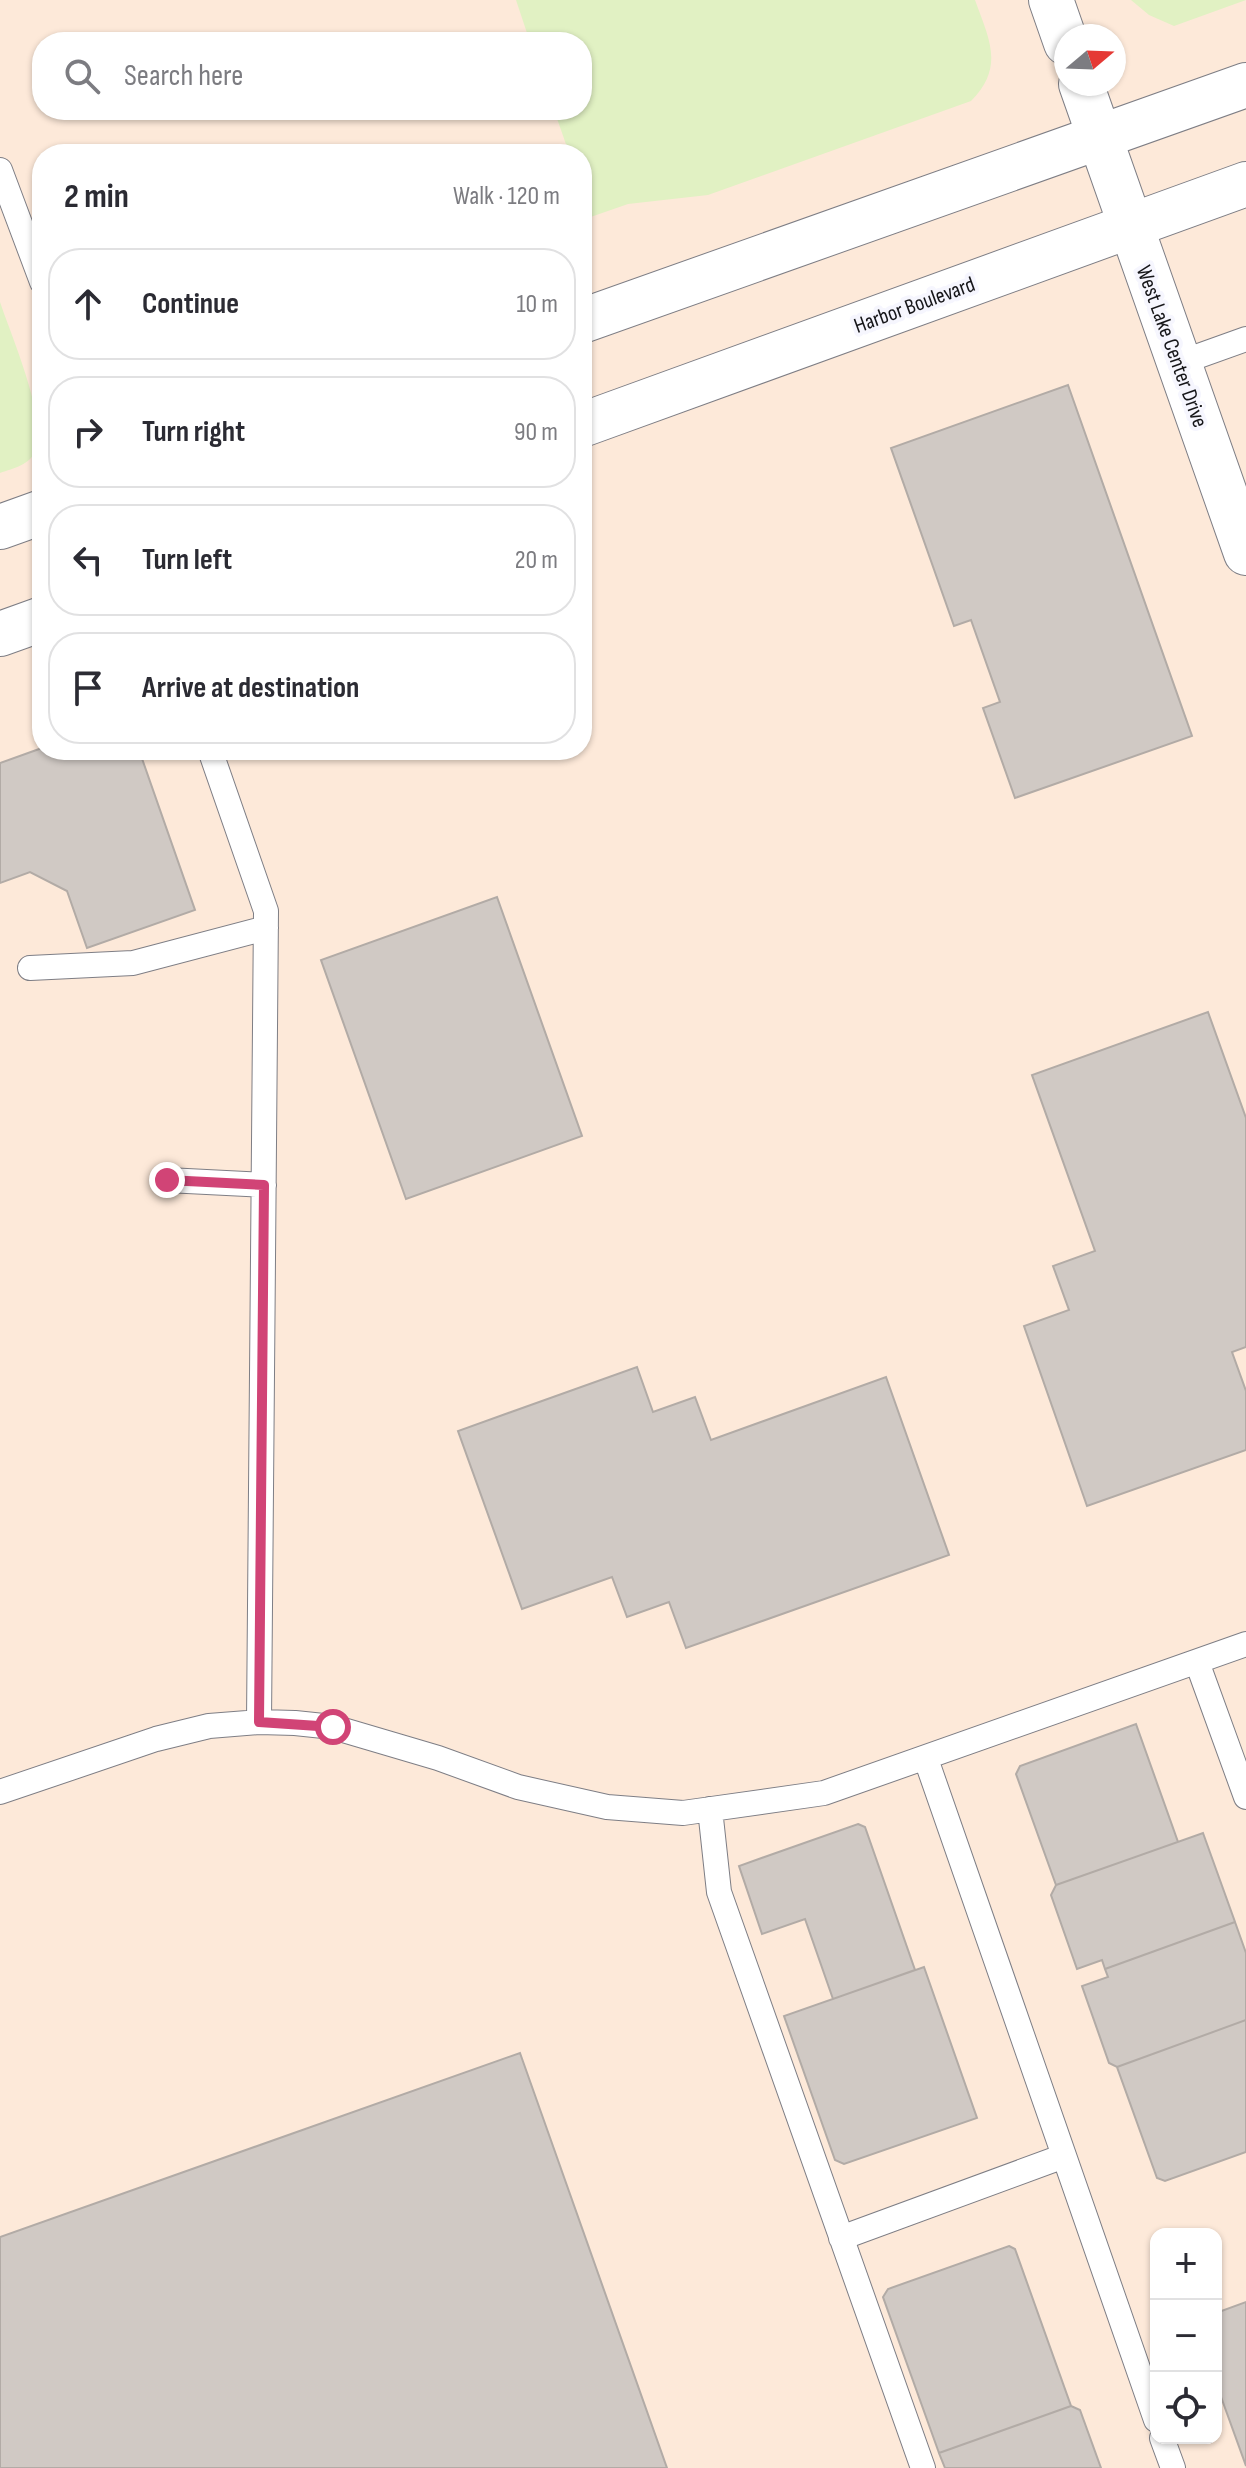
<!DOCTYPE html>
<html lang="en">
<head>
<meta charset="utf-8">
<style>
	body { margin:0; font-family:"Sofia Sans Condensed",sans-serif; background:#f2f2f3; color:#2b2b33 }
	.controls { position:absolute; right:24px; bottom:24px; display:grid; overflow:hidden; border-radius:16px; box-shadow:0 2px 6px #0004 }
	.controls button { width:72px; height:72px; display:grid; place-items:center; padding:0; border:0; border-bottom:2px solid #e1e1e2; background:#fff; color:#2b2b33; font:40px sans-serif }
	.compass { position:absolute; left:1054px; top:24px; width:72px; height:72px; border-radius:50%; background:#fff; box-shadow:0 2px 6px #0004; rotate:71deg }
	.stop { position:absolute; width:24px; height:24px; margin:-18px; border:6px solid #d14476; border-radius:50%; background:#fff }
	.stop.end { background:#d14476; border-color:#fff; box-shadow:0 2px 8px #0008 }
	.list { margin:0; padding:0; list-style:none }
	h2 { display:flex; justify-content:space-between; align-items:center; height:104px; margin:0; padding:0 32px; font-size:34px }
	h2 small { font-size:26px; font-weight:400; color:#7c7c81 }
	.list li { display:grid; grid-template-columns:52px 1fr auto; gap:24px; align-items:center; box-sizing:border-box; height:112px; margin:0 16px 16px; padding:0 16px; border:2px solid #e1e1e2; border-radius:32px }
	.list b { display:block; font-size:30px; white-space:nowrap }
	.list em { font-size:26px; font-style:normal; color:#7c7c81 }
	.icon { flex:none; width:44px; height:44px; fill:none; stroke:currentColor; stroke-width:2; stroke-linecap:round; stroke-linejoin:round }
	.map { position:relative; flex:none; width:1246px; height:2468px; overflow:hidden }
	.search { position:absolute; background:#fff; box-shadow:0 2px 6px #0004; left:32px; top:32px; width:560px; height:88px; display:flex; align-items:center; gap:20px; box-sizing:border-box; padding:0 28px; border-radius:32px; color:#7c7c81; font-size:30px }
	.panel { position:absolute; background:#fff; box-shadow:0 2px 6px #0004; left:32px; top:144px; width:560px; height:616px; border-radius:32px }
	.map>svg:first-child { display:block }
	.commercial { fill:#fde9d9; fill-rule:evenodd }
	.green { fill:#e1f1c3 }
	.building { fill:#d0c9c4; stroke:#b2aba6; stroke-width:2 }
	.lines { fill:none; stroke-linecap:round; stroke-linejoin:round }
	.service-casing { stroke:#7e7e85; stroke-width:26 }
	.tertiary-casing { stroke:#7e7e85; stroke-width:46 }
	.primary-casing { stroke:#7e7e85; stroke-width:46 }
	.service { stroke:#fff; stroke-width:24 }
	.tertiary { stroke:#fff; stroke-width:44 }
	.primary { stroke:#fff; stroke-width:44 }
	.route { stroke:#d14476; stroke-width:10 }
	.labels { text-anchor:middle; stroke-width:8; stroke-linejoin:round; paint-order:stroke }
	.street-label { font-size:22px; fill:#161619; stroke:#f6f6fe }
</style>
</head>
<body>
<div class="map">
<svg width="1246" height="2468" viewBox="0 0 1246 2468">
	<rect width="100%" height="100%" fill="#f6f6fe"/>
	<path class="commercial" d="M 0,0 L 1246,0 L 1246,2468 L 0,2468 ZM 1066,36 L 1114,36 L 1114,84 L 1066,84 ZM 42,42 L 582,42 L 582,110 L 42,110 ZM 42,154 L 582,154 L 582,750 L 42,750 ZM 1156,2234 L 1216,2234 L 1216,2438 L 1156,2438 Z"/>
	<path class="green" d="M 516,0 L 975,0 C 989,39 1005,67 971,101 L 708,195 L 628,204 L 582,220 L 582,154 L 558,154 L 568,150 L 554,110 L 582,110 L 582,42 L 530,42 Z
		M 1131,0 L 1246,0 L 1174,26 L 1149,15 Z
		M 0,302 C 11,335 47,418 36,450 C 30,465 14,468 0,473 Z"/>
	<path class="building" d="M 1068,385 L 1192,736 L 1015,798 L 983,708 L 1000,702 L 971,620 L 954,626 L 891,448 Z
		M 42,748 L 42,750 L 139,750 L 195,910 L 87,948 L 67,891 L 30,872 L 0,883 L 0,763 Z
		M 497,897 L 582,1136 L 406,1199 L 321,960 Z
		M 1208,1012 L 1246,1118 L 1246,1347 L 1232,1352 L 1246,1391 L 1246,1450 L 1087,1506 L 1024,1326 L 1069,1310 L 1053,1266 L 1095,1251 L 1032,1075 Z
		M 637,1367 L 653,1412 L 695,1397 L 711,1440 L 886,1377 L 949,1555 L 686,1648 L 669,1602 L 627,1617 L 612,1577 L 522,1609 L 458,1431 Z
		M 1136,1724 L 1178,1842 L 1056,1885 L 1016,1774 L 1020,1766 Z
		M 858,1824 L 865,1827 L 915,1970 L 833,1999 L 805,1919 L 762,1934 L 739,1866 Z
		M 1203,1833 L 1235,1922 L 1105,1969 L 1102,1960 L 1077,1969 L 1051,1895 L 1056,1885 Z
		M 1235,1922 L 1246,1953 L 1246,2020 L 1117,2067 L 1109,2063 L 1082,1986 L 1108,1977 L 1105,1969 Z
		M 924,1967 L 977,2118 L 844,2164 L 835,2160 L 784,2016 Z
		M 1246,2020 L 1246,2152 L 1165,2181 L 1157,2178 L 1117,2067 Z
		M 520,2053 L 667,2468 L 0,2468 L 0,2237 Z
		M 1009,2246 L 1015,2249 L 1071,2406 L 939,2453 L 883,2297 L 888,2289 Z
		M 1246,2302 L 1246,2466 L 1216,2383 L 1216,2313 Z
		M 1071,2406 L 1080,2410 L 1101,2468 L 945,2468 L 939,2453 Z"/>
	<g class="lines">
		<g class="service-casing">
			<path id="service" d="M 0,170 L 42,282
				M 1179,363 L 1246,339
				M 210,750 L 266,911 L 259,1722
				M 30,968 L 133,963 L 266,928
				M 167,1180 L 264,1185
				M 1197,1662 L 1246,1797
				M 926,1759 L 1156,2420
				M 0,1792 L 156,1739 L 209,1726 L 259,1722 L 295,1723 L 333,1727 L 438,1758 L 518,1787 L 607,1807 L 683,1813 L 824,1793 L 1246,1644
				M 710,1809 L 719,1892 L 923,2468
				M 841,2238 L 1064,2156
				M 1162,2438 L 1173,2468"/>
		</g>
		<g class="tertiary-casing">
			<path id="tertiary" d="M 1051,0 L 1066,43
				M 1081,84 L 1246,553"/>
		</g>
		<g class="primary-casing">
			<path id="primary" d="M 582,321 L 1246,85
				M 582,425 L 1246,184
				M 0,527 L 42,512
				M 0,634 L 42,619"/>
		</g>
		<use href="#service" class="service"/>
		<use href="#tertiary" class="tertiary"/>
		<use href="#primary" class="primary"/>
	</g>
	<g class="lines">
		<path class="route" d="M 167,1180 L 264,1185 L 259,1722 L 333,1727"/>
	</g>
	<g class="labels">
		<g class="street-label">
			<text transform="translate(914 304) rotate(-20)" y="8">Harbor Boulevard</text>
			<text transform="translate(1173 346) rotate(70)" y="8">West Lake Center Drive</text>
		</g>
	</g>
</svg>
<div class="controls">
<button>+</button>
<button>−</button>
<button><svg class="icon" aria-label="locate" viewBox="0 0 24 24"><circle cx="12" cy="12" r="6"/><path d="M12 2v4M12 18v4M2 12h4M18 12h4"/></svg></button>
</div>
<svg class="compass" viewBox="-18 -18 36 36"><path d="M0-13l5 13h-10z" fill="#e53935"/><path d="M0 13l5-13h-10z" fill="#7c7c81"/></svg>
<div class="stop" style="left:333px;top:1727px"></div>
<div class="stop end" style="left:167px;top:1180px"></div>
<div class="search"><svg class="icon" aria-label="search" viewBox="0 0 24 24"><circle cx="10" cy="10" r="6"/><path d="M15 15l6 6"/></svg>Search here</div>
<section class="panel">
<h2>2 min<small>Walk · 120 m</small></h2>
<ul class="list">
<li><svg class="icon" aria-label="ahead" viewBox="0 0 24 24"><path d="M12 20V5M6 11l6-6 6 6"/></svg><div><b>Continue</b></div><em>10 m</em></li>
<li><svg class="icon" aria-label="right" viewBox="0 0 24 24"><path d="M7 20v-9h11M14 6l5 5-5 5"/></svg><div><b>Turn right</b></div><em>90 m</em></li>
<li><svg class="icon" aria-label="left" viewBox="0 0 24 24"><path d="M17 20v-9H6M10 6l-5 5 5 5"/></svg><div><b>Turn left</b></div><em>20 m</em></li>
<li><svg class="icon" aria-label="arrive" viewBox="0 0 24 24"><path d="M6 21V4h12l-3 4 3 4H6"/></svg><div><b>Arrive at destination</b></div></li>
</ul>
</section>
</div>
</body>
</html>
